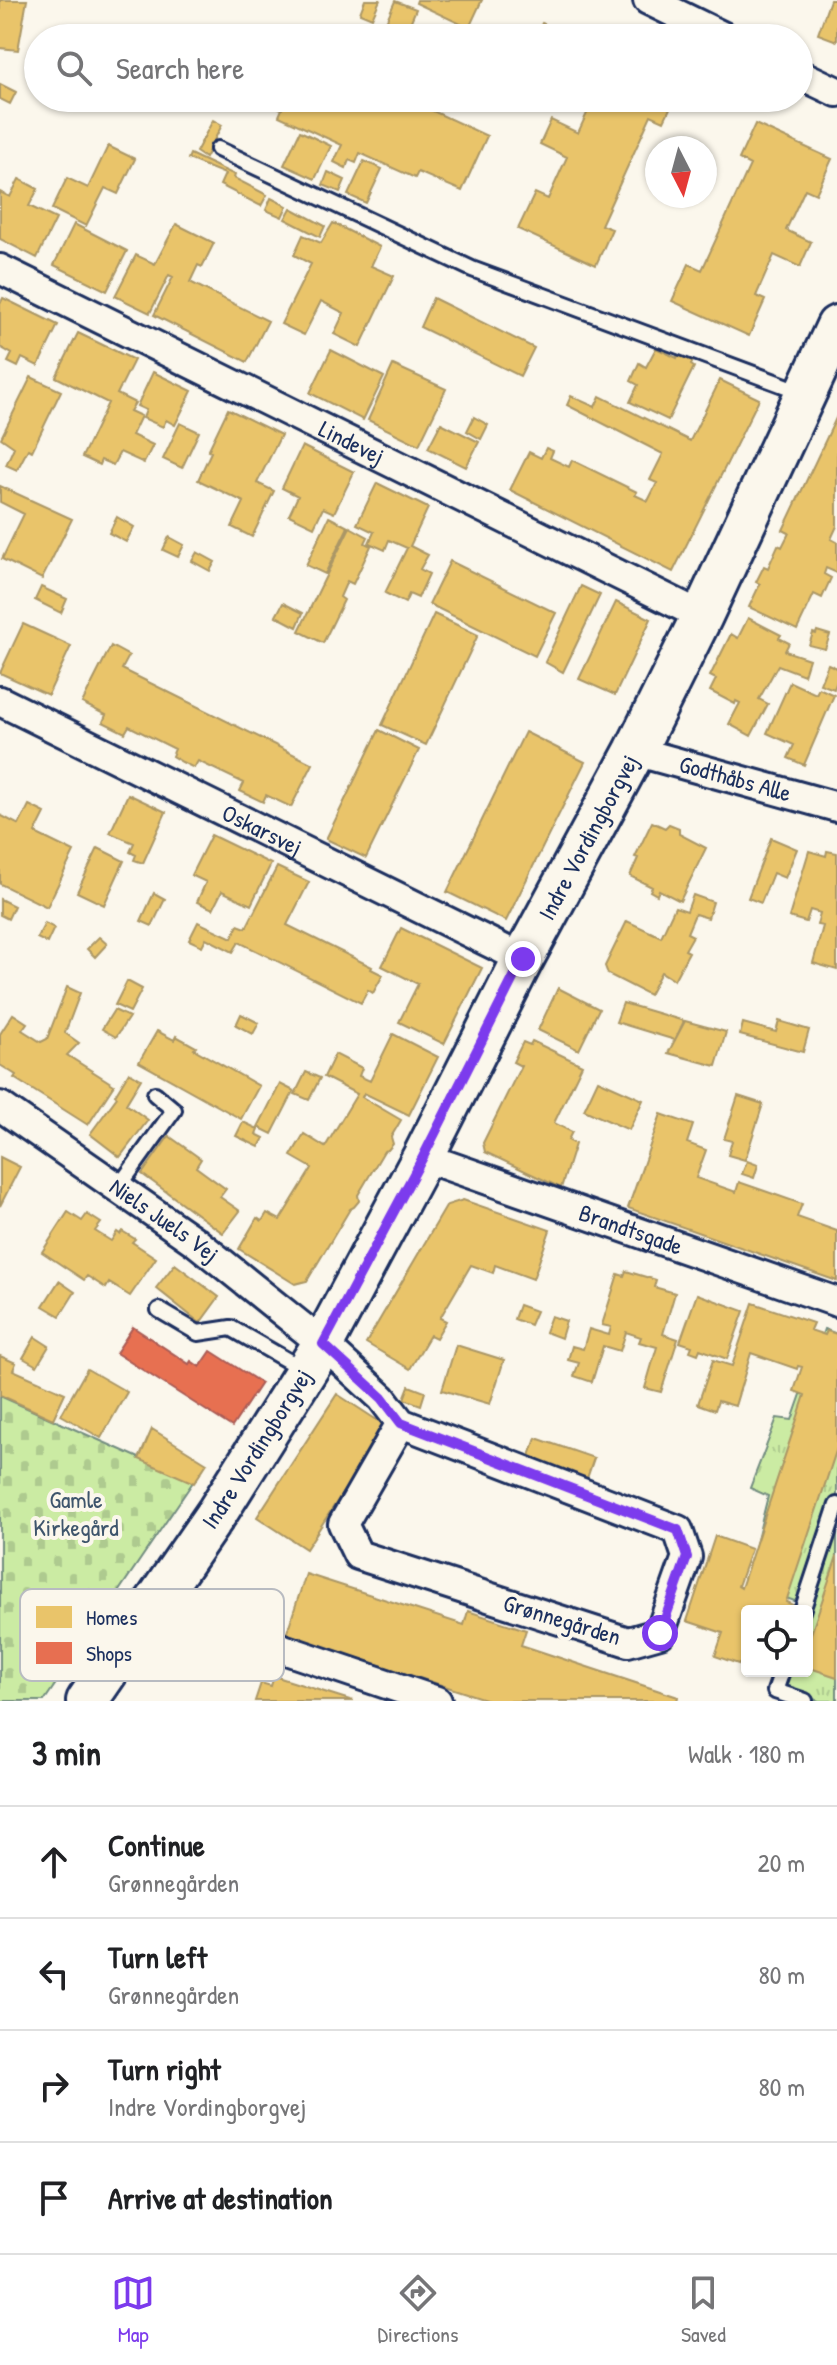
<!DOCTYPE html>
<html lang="en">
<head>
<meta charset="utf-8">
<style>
	body { margin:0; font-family:"Patrick Hand",sans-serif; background:#f6f6f6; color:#202124 }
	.controls { position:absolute; right:24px; bottom:24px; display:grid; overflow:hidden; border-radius:8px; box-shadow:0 2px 6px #0004 }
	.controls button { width:72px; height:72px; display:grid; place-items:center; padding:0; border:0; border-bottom:2px solid #e0e0e0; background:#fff; color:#202124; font:40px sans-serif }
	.compass { position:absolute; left:645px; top:136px; width:72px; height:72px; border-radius:50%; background:#fff; box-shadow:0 2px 6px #0004; rotate:174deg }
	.stop { position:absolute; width:24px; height:24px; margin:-18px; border:6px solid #7c3aed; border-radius:50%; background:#fff }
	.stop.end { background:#7c3aed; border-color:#fff; box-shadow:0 2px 8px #0008 }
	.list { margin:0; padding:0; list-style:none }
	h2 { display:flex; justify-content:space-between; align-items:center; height:104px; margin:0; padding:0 32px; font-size:34px }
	h2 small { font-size:26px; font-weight:400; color:#757577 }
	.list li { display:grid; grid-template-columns:52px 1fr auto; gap:24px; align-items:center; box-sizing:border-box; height:112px; padding:0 32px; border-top:2px solid #e0e0e0 }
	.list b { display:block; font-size:30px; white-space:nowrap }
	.list p { margin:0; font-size:26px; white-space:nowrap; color:#757577 }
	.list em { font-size:26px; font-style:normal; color:#757577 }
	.icon { flex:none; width:44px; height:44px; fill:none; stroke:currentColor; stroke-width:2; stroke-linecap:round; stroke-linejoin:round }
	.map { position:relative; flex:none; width:837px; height:1701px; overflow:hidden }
	.search { position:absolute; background:#fff; box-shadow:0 2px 6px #0004; left:24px; right:24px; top:24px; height:88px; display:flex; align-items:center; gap:20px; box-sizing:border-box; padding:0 28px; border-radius:44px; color:#757577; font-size:30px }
	.sheet { height:552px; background:#fff }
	nav { display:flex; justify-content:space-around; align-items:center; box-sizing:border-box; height:112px; border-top:2px solid #e0e0e0; background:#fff; font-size:22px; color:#757577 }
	nav a { display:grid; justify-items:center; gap:4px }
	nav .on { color:#7c3aed }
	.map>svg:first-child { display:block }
	.grass { fill:url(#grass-tufts); stroke:#738d80; stroke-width:2 }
	.cemetery { fill:url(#cemetery-stones); stroke:#738d80; stroke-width:2 }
	.homes { fill:#e9c46a; stroke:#ab9766; stroke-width:2 }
	.shops { fill:#e76f51; stroke:#aa5c55; stroke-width:2 }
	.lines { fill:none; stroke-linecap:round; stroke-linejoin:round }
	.service-casing { stroke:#1b2f5e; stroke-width:20 }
	.minor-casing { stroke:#1b2f5e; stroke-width:34 }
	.secondary-casing { stroke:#1b2f5e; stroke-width:46 }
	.service { stroke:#fbf7ec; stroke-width:14 }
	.minor { stroke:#fbf7ec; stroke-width:28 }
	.secondary { stroke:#fbf7ec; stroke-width:40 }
	.route { stroke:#7c3aed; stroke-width:10 }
	.labels { text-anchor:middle; stroke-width:8; stroke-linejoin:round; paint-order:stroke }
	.street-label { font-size:24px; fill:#1b2f5e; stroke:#fbf7ec }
	.park-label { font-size:24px; fill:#3e556c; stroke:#fbf7ec }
	.key { fill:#fbf7ec; stroke:#b8bbc1; stroke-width:2 }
	.key-label { font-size:22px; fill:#1b2f5e }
</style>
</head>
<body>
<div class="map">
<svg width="837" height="1701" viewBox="0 0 837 1701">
	<defs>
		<pattern id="grass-tufts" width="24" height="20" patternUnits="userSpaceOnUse" patternTransform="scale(2)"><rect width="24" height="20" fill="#cbeba3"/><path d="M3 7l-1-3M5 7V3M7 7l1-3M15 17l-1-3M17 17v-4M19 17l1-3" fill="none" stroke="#aeca8f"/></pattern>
		<pattern id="cemetery-stones" width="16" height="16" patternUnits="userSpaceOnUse" patternTransform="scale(2)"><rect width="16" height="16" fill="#cbeba3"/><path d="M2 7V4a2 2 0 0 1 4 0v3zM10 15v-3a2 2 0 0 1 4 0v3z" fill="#aeca8f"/></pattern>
	</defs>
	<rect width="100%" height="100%" fill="#fbf7ec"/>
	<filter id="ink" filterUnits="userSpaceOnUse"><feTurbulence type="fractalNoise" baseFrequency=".0125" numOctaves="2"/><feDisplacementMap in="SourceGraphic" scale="16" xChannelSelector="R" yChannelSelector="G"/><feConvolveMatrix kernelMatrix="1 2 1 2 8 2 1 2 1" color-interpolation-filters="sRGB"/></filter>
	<g filter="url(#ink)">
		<path class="grass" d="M 824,1329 L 837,1334 L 837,1701 L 819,1701 L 783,1689 L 789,1671 L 807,1671 L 807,1613 L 809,1606 L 746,1584 L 768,1496 L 750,1488 L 777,1418 L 792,1420 Z"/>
		<path class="cemetery" d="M 0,1396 L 193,1482 L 44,1701 L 0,1701 Z"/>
		<path class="homes" d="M 0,0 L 27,0 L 18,50 L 0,48 Z
			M 365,0 L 380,0 L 372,18 L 360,13 Z
			M 417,0 L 482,0 L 469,28 L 416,3 Z
			M 830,0 L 837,0 L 837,41 L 818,34 Z
			M 395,1 L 416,9 L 406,33 L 385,24 Z
			M 542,23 L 568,36 L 567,38 L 535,38 Z
			M 0,84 L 16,92 L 10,104 L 0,99 Z
			M 258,98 L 405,98 L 487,136 L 462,191 L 418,172 L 415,178 L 360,153 L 356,163 L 349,160 L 346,168 L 334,162 L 342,145 L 279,116 L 282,109 Z
			M 594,98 L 675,98 L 664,121 L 651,115 L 601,225 L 612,229 L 596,265 L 518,229 L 535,193 L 548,199 L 567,157 L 540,144 L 551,120 L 578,133 Z
			M 213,120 L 222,125 L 205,158 L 196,152 Z
			M 755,124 L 832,159 L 816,194 L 805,189 L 786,230 L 811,242 L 800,267 L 774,255 L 756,296 L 765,300 L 749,336 L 672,301 L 689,264 L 702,270 L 750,165 L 739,159 Z
			M 300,131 L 331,146 L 315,179 L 284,165 Z
			M 108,146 L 135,159 L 118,194 L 105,188 L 86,226 L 52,209 L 67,178 L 88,188 Z
			M 190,154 L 235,175 L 234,178 L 267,195 L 261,206 L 220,185 L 225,174 L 188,159 Z
			M 364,161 L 382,169 L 366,203 L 348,195 Z
			M 328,172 L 345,180 L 340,192 L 323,185 Z
			M 19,179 L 38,189 L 29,206 L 56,219 L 37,258 L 0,239 L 0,192 L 10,197 Z
			M 271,198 L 287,206 L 282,217 L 266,210 Z
			M 291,208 L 325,226 L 320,237 L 285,219 Z
			M 333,223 L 380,247 L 371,266 L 394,276 L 360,347 L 334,334 L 344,313 L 321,301 L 304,335 L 281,324 L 311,264 L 294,255 L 303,235 L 321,243 Z
			M 74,224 L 127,251 L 107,291 L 54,265 Z
			M 176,224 L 214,243 L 202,267 L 198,265 L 190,282 L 268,321 L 247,362 L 154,315 L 173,277 L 169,275 L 150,313 L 115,296 L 136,255 L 155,264 Z
			M 3,298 L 58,325 L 38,366 L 22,358 L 18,367 L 8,362 L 12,354 L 0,347 L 0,304 Z
			M 433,298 L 534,348 L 520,376 L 420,327 Z
			M 78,333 L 134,360 L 117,394 L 135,403 L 130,411 L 141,416 L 132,435 L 153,445 L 144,463 L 120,452 L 113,465 L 101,460 L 99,465 L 82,457 L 108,403 L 56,377 Z
			M 656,348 L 677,358 L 678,355 L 693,361 L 691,365 L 694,367 L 668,420 L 630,402 L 638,385 L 631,381 L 639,363 L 646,367 Z
			M 331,350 L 384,377 L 363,420 L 310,393 Z
			M 393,365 L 446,389 L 419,445 L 368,420 Z
			M 153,372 L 192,391 L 175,425 L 166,420 L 163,427 L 143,418 L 146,410 L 137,406 Z
			M 31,377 L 61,391 L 32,451 L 28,449 L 17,470 L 6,465 L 14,447 L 1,438 Z
			M 720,380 L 759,399 L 673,572 L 510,490 L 529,452 L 541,458 L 546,448 L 553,451 L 550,458 L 569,467 L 572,460 L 637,492 L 635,495 L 648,501 L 657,483 L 650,480 L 663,454 L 567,405 L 571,396 L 595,407 L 600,396 L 690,441 Z
			M 228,409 L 281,435 L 257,483 L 274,491 L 252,537 L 232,527 L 244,502 L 198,480 L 211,452 L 208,451 Z
			M 837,416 L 837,526 L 831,539 L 837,542 L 837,573 L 826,568 L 824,574 L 831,578 L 822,598 L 814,594 L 797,630 L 749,607 L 760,584 L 756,582 L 764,566 L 768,568 L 778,545 L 782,547 L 789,533 L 783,530 Z
			M 474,417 L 488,425 L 481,439 L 467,431 Z
			M 180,423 L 199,432 L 182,468 L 163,459 Z
			M 441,423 L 479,442 L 466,467 L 428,448 Z
			M 302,446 L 354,472 L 334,513 L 323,508 L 314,527 L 289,515 L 298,496 L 282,488 Z
			M 377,483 L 428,508 L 410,546 L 428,555 L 420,569 L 429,574 L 418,598 L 409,594 L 405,603 L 385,593 L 407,548 L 389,540 L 385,550 L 369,543 L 374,532 L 357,524 Z
			M 0,486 L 72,519 L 42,579 L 2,559 L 24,514 L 0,502 Z
			M 117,517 L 134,527 L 126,542 L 109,533 Z
			M 329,517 L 348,527 L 325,574 L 306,565 Z
			M 350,527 L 368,537 L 365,543 L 371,546 L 353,584 L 347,581 L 340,597 L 344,600 L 323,643 L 299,631 Z
			M 169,537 L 184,545 L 178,557 L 163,550 Z
			M 197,552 L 215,562 L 210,571 L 192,561 Z
			M 450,561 L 556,613 L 535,656 L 429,604 Z
			M 581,586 L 600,595 L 563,672 L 545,662 Z
			M 41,587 L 67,599 L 61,613 L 35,600 Z
			M 616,602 L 651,619 L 615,695 L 579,679 Z
			M 283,603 L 303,613 L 297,627 L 276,616 Z
			M 434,614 L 478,635 L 426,745 L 382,725 Z
			M 748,618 L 781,635 L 779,638 L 789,643 L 785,651 L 809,659 L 804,675 L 778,665 L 759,699 L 768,704 L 751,736 L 729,724 L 740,703 L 736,701 L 735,704 L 710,691 L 716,679 L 710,676 L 731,634 L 738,638 Z
			M 23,624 L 71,646 L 48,695 L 0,673 Z
			M 817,631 L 830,635 L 825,649 L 809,645 L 813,633 L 816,634 Z
			M 111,646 L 129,656 L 122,669 L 313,764 L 291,807 L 266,795 L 263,802 L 240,791 L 244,783 L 198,761 L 194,768 L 182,762 L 172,756 L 175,749 L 129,726 L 125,733 L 103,722 L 106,715 L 82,703 Z
			M 828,664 L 837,668 L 837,681 L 834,689 L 820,684 Z
			M 790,682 L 816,694 L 819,688 L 834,695 L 804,765 L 788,758 L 794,745 L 767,733 Z
			M 379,730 L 419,750 L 366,858 L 326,839 Z
			M 525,732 L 585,762 L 506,921 L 447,892 Z
			M 128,794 L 166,812 L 143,863 L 134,860 L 136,855 L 130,852 L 134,843 L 110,833 Z
			M 29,805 L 45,813 L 35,833 L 74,852 L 47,907 L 0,884 L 0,815 L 19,825 Z
			M 652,822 L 665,828 L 669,824 L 679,828 L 679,834 L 706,848 L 680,901 L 659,890 L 657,895 L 650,891 L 652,887 L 630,876 L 638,858 L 635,857 Z
			M 211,835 L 271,864 L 251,905 L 222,891 L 213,909 L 197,902 L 206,882 L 191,875 Z
			M 771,838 L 797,849 L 785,878 L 773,873 L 761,903 L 748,898 Z
			M 98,848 L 124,861 L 104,905 L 77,892 Z
			M 809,851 L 826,856 L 827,851 L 837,853 L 837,970 L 813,963 L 823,926 L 817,925 L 820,913 L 810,910 L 806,922 L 789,917 Z
			M 277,867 L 309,882 L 287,925 L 372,967 L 371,969 L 383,975 L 373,993 L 368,990 L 361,1003 L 239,942 L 233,952 L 206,938 L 202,946 L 189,940 L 198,922 L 232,938 L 238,925 L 246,928 Z
			M 154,893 L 165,899 L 152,926 L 141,921 Z
			M 693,895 L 713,902 L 708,918 L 695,914 L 687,933 L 693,936 L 685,950 L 689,952 L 674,980 L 661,972 L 649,995 L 608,974 L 605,966 L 627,921 L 661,937 L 675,907 L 687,911 Z
			M 0,899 L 14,906 L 8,919 L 0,915 Z
			M 45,923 L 54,928 L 47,943 L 37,938 Z
			M 401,928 L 482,968 L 444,1044 L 399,1022 L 418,984 L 382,966 Z
			M 99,937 L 107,944 L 95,957 L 87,949 Z
			M 127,981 L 142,989 L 130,1012 L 115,1005 Z
			M 67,987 L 80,993 L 65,1033 L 79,1043 L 67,1055 L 114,1085 L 88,1125 L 14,1078 L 16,1075 L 0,1065 L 0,1034 L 13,1014 L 27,1023 L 22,1030 L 41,1042 L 47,1039 Z
			M 558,988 L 599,1009 L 579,1050 L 538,1030 Z
			M 623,1003 L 684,1021 L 675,1040 L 616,1022 Z
			M 114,1010 L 129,1017 L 116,1037 L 102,1029 Z
			M 241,1014 L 259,1023 L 253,1034 L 236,1025 Z
			M 685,1021 L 726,1032 L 716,1066 L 668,1053 Z
			M 779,1021 L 809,1030 L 803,1052 L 740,1035 L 743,1023 L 776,1032 Z
			M 157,1031 L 174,1040 L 176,1036 L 196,1047 L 194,1049 L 259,1086 L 241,1119 L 139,1062 Z
			M 393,1034 L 438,1057 L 409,1115 L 364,1093 L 362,1097 L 401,1120 L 391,1137 L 393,1144 L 388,1150 L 384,1151 L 358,1195 L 359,1201 L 354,1207 L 350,1209 L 307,1281 L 295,1284 L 239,1249 L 257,1218 L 262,1221 L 267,1213 L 280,1220 L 312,1168 L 291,1156 L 304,1134 L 325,1147 L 357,1094 L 324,1077 L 335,1054 L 362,1068 L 359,1076 L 370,1081 Z
			M 532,1041 L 582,1065 L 554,1123 L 572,1132 L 568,1140 L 575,1144 L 561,1188 L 485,1152 L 483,1143 L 521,1066 L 513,1062 L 523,1042 L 530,1045 Z
			M 129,1072 L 141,1079 L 126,1104 L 148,1120 L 120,1157 L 90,1134 L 117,1097 L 115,1095 Z
			M 306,1072 L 320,1078 L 309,1100 L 295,1094 Z
			M 598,1080 L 643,1100 L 629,1130 L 584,1110 Z
			M 280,1084 L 294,1091 L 272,1134 L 258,1127 Z
			M 738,1096 L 763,1104 L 745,1160 L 728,1155 L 732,1141 L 724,1139 Z
			M 661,1114 L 693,1125 L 687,1143 L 706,1150 L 696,1178 L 736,1192 L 739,1182 L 802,1204 L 797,1217 L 837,1231 L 837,1281 L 628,1208 Z
			M 243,1122 L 258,1129 L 256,1134 L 264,1138 L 259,1147 L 236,1136 Z
			M 169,1136 L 201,1159 L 196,1167 L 226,1189 L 220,1197 L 240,1211 L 223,1233 L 142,1174 Z
			M 0,1157 L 20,1167 L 0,1206 Z
			M 747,1161 L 758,1165 L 754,1178 L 742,1174 Z
			M 463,1200 L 550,1230 L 533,1279 L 495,1265 L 493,1273 L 471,1265 L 440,1318 L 446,1321 L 436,1338 L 430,1335 L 410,1369 L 366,1343 L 447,1205 Z
			M 68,1212 L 82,1221 L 87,1214 L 101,1223 L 95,1231 L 111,1241 L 117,1232 L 120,1234 L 122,1231 L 135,1239 L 132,1242 L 156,1258 L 130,1296 L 109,1283 L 106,1288 L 87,1276 L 84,1280 L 42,1252 Z
			M 175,1264 L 219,1297 L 200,1323 L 156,1288 Z
			M 626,1271 L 656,1280 L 654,1287 L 675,1293 L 663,1334 L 678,1339 L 661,1392 L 645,1388 L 657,1347 L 639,1342 L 641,1337 L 626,1332 L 620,1351 L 603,1346 L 592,1382 L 574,1376 L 579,1363 L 568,1360 L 572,1346 L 583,1349 L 589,1329 L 609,1335 L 611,1327 L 602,1325 L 618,1274 L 624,1276 Z
			M 59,1281 L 75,1292 L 60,1316 L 43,1306 Z
			M 697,1294 L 744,1311 L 727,1359 L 700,1349 L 698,1354 L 690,1351 L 692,1346 L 680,1342 Z
			M 753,1303 L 813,1323 L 810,1330 L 825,1335 L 827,1331 L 837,1334 L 837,1448 L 786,1602 L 793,1605 L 791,1611 L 747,1611 L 747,1667 L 715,1656 L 723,1633 L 687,1621 L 715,1536 L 751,1549 L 738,1586 L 741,1588 L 805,1395 L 794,1391 L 802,1367 L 798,1366 L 797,1369 L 751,1353 L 735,1406 L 718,1401 L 715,1410 L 698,1404 L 713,1360 L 732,1366 Z
			M 519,1305 L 536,1311 L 530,1325 L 514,1319 Z
			M 551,1316 L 566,1321 L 561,1338 L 545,1332 Z
			M 35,1337 L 49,1346 L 37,1366 L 23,1358 Z
			M 456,1345 L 504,1360 L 490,1404 L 442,1390 Z
			M 0,1356 L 16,1363 L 13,1370 L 65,1393 L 53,1419 L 0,1395 Z
			M 87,1369 L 127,1392 L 101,1438 L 61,1415 Z
			M 409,1386 L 425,1392 L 421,1405 L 404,1399 Z
			M 337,1394 L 386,1426 L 306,1549 L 257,1517 Z
			M 152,1429 L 207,1463 L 194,1483 L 139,1459 Z
			M 536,1438 L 594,1458 L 584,1487 L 526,1468 Z
			M 837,1556 L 837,1677 L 807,1667 L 807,1646 Z
			M 306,1574 L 464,1625 L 468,1611 L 526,1630 L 521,1645 L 678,1697 L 677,1701 L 491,1701 L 286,1635 Z
			M 274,1676 L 353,1701 L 255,1701 L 261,1683 L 271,1686 Z"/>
		<path class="shops" d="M 133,1327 L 189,1364 L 191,1361 L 200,1367 L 211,1351 L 261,1383 L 232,1427 L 116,1353 Z"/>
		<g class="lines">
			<g class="service-casing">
				<path id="service" d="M 218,149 L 472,269 L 802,392
					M 118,1188 L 174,1110 L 155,1094
					M 159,1310 L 198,1333 L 231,1328 L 304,1370
					M 802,1611 L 837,1505
					M 782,1671 L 775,1691 L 805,1701"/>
			</g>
			<g class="minor-casing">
				<g id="minor">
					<path d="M 648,0 L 726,38"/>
					<path d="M 799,74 L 837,92"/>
					<path id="s1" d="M 0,269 L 702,616"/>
					<path id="s2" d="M 0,701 L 523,959"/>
					<path id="s3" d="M 635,751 L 837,807"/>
					<path id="s4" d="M 0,1106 L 196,1242 L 323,1344 L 382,1398 L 401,1423 L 678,1530 L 687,1557 L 660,1633 L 628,1642 L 358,1555 L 343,1524 L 401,1423"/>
					<path id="s5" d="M 423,1157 L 837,1302"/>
					<path d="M 153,1605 L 437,1701"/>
				</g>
			</g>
			<g class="secondary-casing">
				<g id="secondary">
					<path id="s6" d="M 87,1701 L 218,1511 L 323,1344 L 423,1157 L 523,959 L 635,751 L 702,616 L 837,326"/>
				</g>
			</g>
			<use href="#service" class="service"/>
			<use href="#minor" class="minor"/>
			<use href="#secondary" class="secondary"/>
		</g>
	</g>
	<g class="lines" filter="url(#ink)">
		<path class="route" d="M 523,959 L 423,1157 L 323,1344 L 382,1398 L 401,1423 L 678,1530 L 687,1557 L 660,1633"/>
	</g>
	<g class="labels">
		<g class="street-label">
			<text dy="8" stroke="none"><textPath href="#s1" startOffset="392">Lindevej</textPath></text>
			<text dy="8" stroke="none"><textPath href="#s3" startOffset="104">Godthåbs Alle</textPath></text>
			<text dy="8" stroke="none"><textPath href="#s2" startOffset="292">Oskarsvej</textPath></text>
			<text dy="8" stroke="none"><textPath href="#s6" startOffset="1000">Indre Vordingborgvej</textPath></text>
			<text dy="8" stroke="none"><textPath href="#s4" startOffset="200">Niels Juels Vej</textPath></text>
			<text dy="8" stroke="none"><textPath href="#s5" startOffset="220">Brandtsgade</textPath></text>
			<text dy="8" stroke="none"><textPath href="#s6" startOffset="304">Indre Vordingborgvej</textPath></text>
			<text transform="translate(562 1620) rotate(17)" y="8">Grønnegården</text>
		</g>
		<g class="park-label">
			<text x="76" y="1508">Gamle<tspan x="76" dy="28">Kirkegård</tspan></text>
		</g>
	</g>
	<rect x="20" y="1589" width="264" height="92" rx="12" class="key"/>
	<rect x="36" y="1606" width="36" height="22" fill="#e9c46a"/>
	<rect x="36" y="1642" width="36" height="22" fill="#e76f51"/>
	<g class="key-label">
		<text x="86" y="1625">Homes</text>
		<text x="86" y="1661">Shops</text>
	</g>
</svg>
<div class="controls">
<button><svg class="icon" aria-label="locate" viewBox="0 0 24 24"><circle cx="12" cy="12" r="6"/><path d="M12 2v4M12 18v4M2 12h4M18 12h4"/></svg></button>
</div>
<svg class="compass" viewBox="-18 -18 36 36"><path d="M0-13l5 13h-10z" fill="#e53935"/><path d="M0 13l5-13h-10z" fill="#757577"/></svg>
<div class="stop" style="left:660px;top:1633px"></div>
<div class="stop end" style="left:523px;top:959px"></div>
<div class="search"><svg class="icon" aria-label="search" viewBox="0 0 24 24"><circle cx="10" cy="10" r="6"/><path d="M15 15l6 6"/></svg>Search here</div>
</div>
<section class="sheet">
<h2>3 min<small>Walk · 180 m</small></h2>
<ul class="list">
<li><svg class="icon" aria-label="ahead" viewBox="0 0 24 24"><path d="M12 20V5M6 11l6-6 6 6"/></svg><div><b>Continue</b><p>Grønnegården</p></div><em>20 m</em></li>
<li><svg class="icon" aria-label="left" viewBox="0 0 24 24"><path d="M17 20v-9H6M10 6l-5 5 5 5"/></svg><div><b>Turn left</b><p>Grønnegården</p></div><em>80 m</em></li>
<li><svg class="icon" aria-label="right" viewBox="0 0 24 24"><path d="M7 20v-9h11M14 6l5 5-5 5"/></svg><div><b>Turn right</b><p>Indre Vordingborgvej</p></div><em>80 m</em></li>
<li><svg class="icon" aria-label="arrive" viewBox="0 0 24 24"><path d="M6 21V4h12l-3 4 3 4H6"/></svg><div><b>Arrive at destination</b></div></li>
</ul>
</section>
<nav>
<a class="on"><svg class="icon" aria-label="map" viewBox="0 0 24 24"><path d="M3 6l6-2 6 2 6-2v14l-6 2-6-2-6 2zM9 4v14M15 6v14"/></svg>Map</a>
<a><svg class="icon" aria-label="directions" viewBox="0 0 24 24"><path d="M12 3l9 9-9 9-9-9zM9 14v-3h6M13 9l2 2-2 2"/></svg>Directions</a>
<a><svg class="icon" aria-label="saved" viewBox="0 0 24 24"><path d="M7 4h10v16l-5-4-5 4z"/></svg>Saved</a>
</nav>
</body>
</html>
